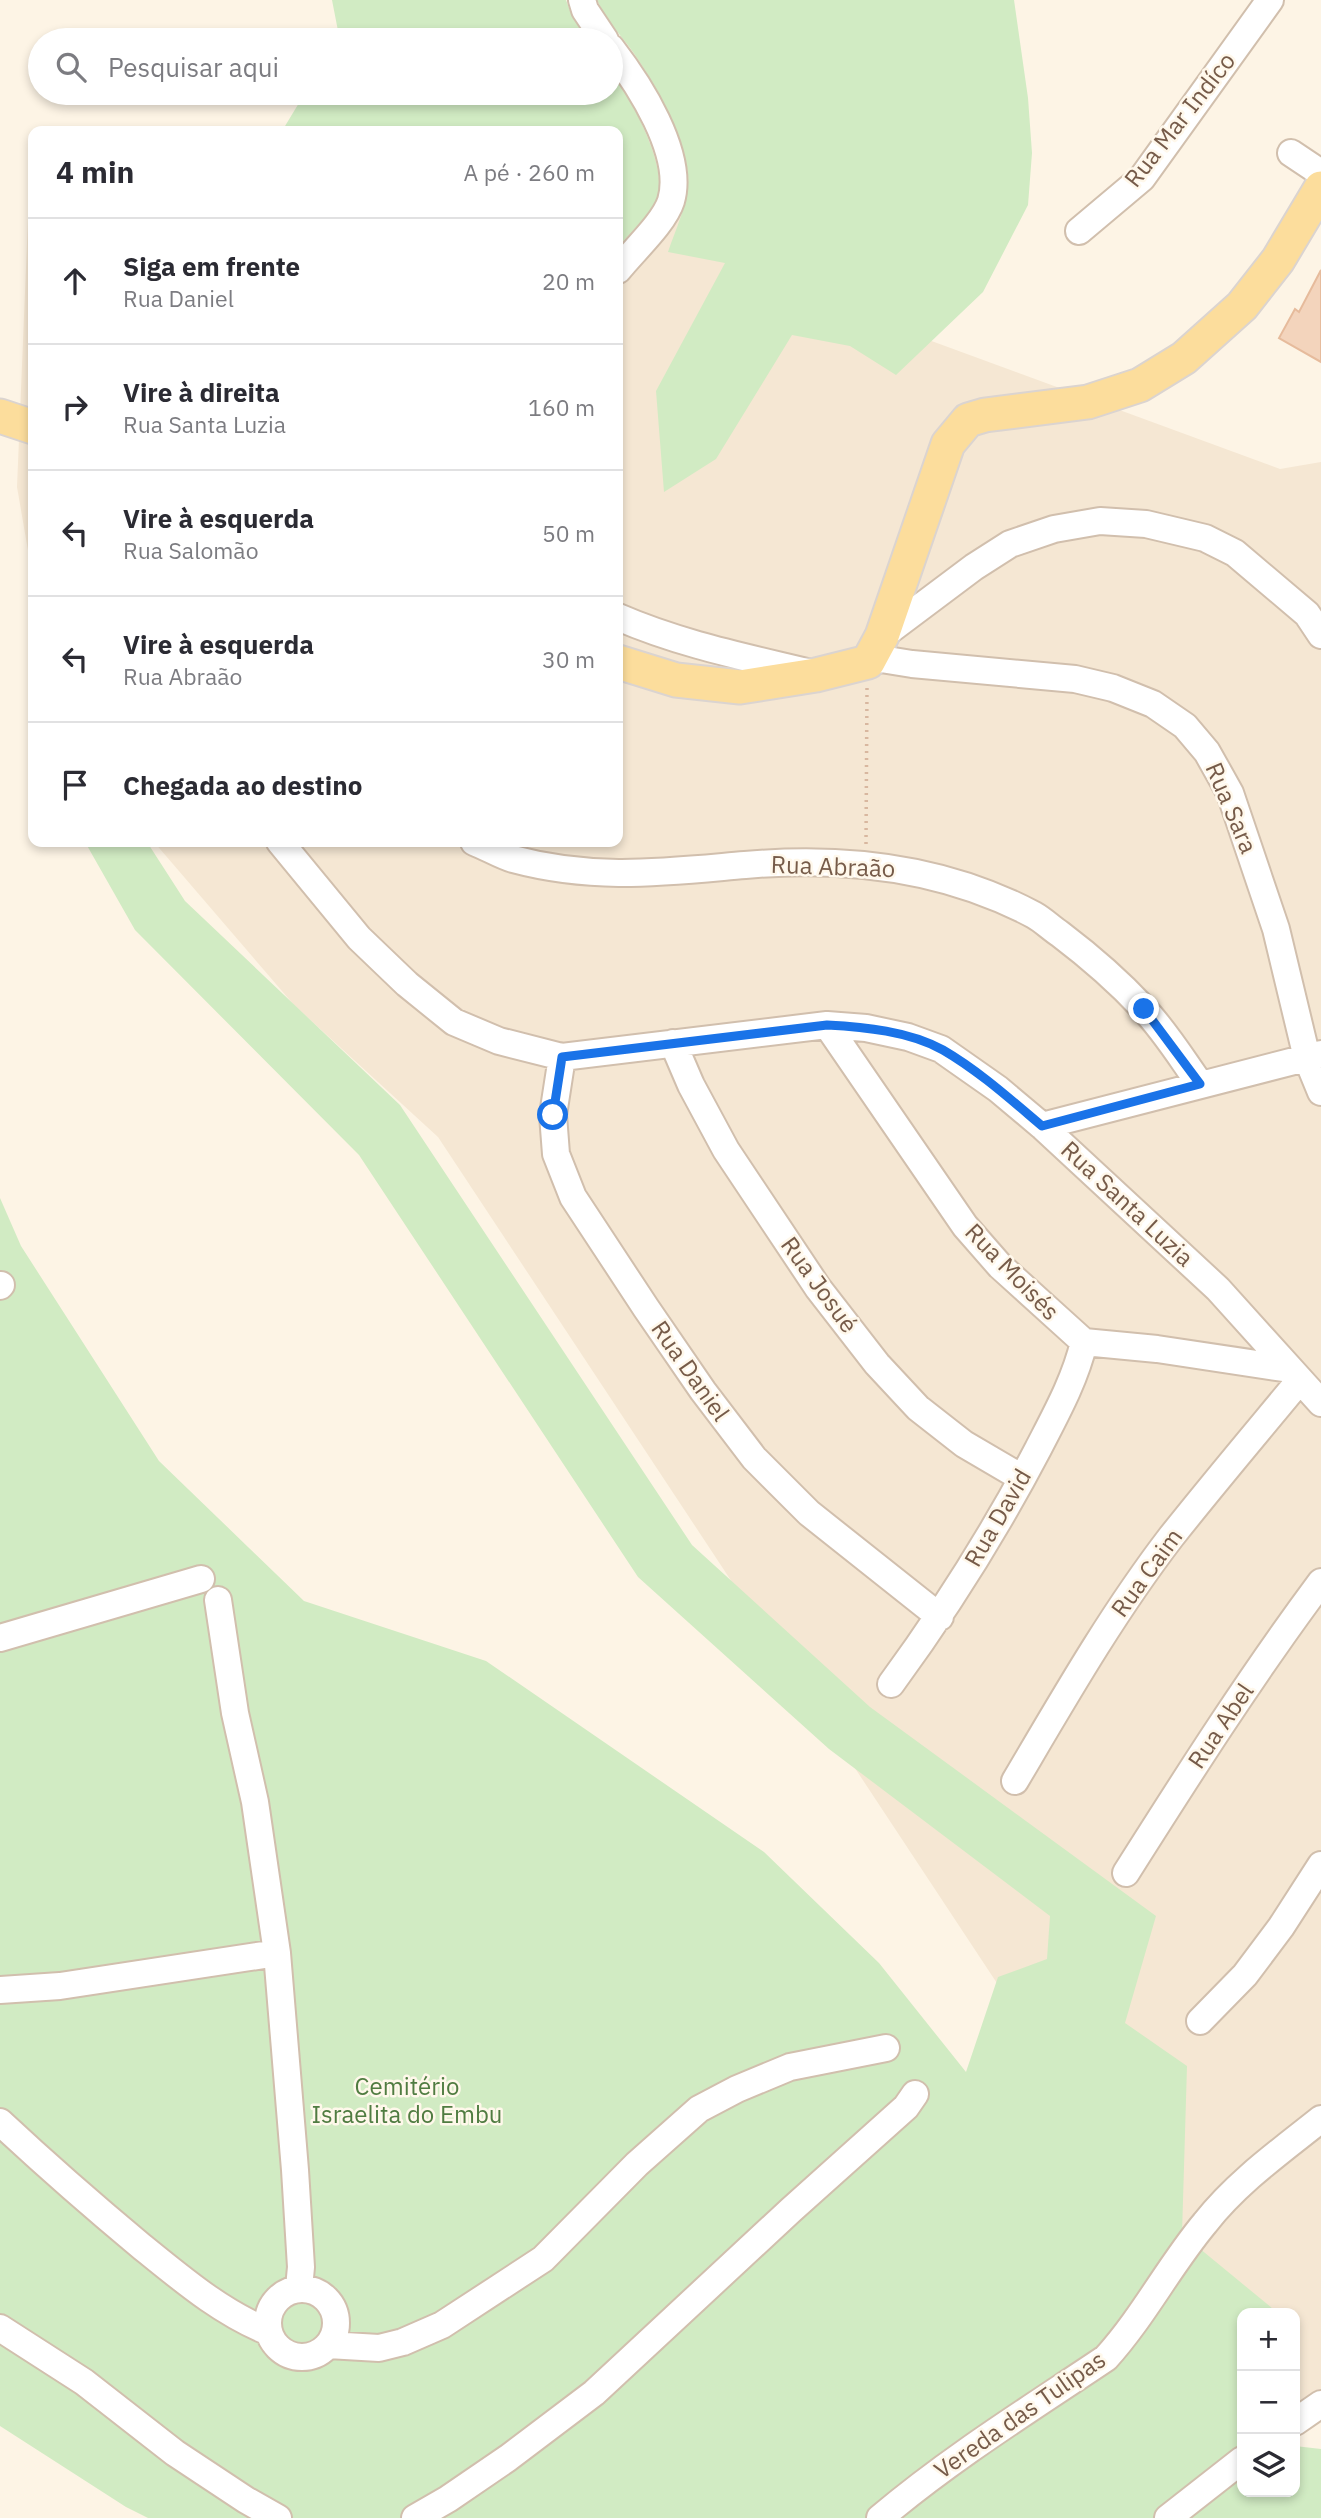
<!DOCTYPE html>
<html lang="pt">
<head>
<meta charset="utf-8">
<style>
	body { margin:0; font-family:"IBM Plex Sans",sans-serif; background:#f7f7f7; color:#2b2b33 }
	.controls { position:absolute; right:21px; bottom:21px; display:grid; overflow:hidden; border-radius:14px; box-shadow:0 4px 10px #0003 }
	.controls button { width:63px; height:63px; display:grid; place-items:center; padding:0; border:0; border-bottom:2px solid #e1e1e2; background:#fff; color:#2b2b33; font:35px sans-serif }
	.stop { position:absolute; width:21px; height:21px; margin:-16px; border:5px solid #1a73e8; border-radius:50%; background:#fff }
	.stop.end { background:#1a73e8; border-color:#fff; box-shadow:0 2px 7px #0008 }
	.list { margin:0; padding:0; list-style:none }
	h2 { display:flex; justify-content:space-between; align-items:center; height:91px; margin:0; padding:0 28px; font-size:30px }
	h2 small { font-size:23px; font-weight:400; color:#7c7c81 }
	.list li { display:grid; grid-template-columns:46px 1fr auto; gap:21px; align-items:center; box-sizing:border-box; height:126px; padding:0 28px; border-top:2px solid #e1e1e2 }
	.list b { display:block; font-size:26px; white-space:nowrap }
	.list p { margin:0; font-size:23px; white-space:nowrap; color:#7c7c81 }
	.list em { font-size:23px; font-style:normal; color:#7c7c81 }
	.icon { flex:none; width:38px; height:38px; fill:none; stroke:currentColor; stroke-width:2; stroke-linecap:round; stroke-linejoin:round }
	.map { position:relative; flex:none; width:1321px; height:2518px; overflow:hidden }
	.search { position:absolute; background:#fff; box-shadow:0 4px 10px #0003; left:28px; top:28px; width:595px; height:77px; display:flex; align-items:center; gap:18px; box-sizing:border-box; padding:0 24px; border-radius:38px; color:#7c7c81; font-size:26px }
	.panel { position:absolute; background:#fff; box-shadow:0 4px 10px #0003; left:28px; top:126px; width:595px; height:721px; border-radius:14px }
	.map>svg:first-child { display:block }
	.residential { fill:#f5e7d3 }
	.green { fill:#d1ebc3 }
	.building { fill:#f3d4bc; stroke:#e6bb9c; stroke-width:2 }
	.lines { fill:none; stroke-linecap:round; stroke-linejoin:round }
	.minor-casing { stroke:#d1bfad; stroke-width:30 }
	.major-casing { stroke:#dbd4d0; stroke-width:37 }
	.path { stroke:#d8b79f; stroke-width:3.5; stroke-dasharray:2 5; stroke-linecap:butt }
	.minor { stroke:#fff; stroke-width:26 }
	.major { stroke:#fcdd9c; stroke-width:33 }
	.route { stroke:#1a73e8; stroke-width:9 }
	.labels { text-anchor:middle; stroke-width:5; stroke-linejoin:round; paint-order:stroke }
	.street-label { font-size:24px; fill:#765b49; stroke:#fff8eb }
	.park-label { font-size:24px; fill:#507c41; stroke:#fff8eb }
</style>
</head>
<body>
<div class="map">
<svg width="1321" height="2518" viewBox="0 0 1321 2518">
	<rect width="100%" height="100%" fill="#fdf4e5"/>
	<path class="residential" d="M 618,132 L 724,168 L 877,321 L 1280,469 L 1321,462 L 1321,2405 L 1295,2423 L 1295,2313 L 1242,2313 L 1242,2354 L 438,1137 L 294,1005 L 154,842 L 618,842 Z
		M 33,218 L 33,596 L 30,562 L 17,487 L 28,219 Z"/>
	<path class="green" d="M 332,0 L 566,0 L 572,16 L 587,40 L 337,40 L 339,36 Z
		M 597,0 L 1014,0 L 1028,98 L 1032,153 L 1028,205 L 983,292 L 896,375 L 850,346 L 792,335 L 716,459 L 664,492 L 656,391 L 725,263 L 668,252 C 676,228 690,200 688,174 C 685,138 659,91 639,61 C 626,40 607,23 597,0 Z
		M 611,71 C 630,96 671,170 656,201 C 648,216 629,234 618,247 L 618,131 L 282,131 L 305,93 L 611,93 Z
		M 85,842 L 147,842 L 185,901 L 400,1105 L 692,1545 L 870,1707 L 1156,1916 L 1125,2023 L 1187,2066 L 1182,2234 L 1278,2313 L 1242,2313 L 1242,2492 L 1295,2492 L 1295,2446 L 1321,2449 L 1321,2518 L 148,2518 L 126,2507 L 0,2426 L 0,1198 L 21,1246 L 159,1461 L 304,1601 L 486,1661 L 764,1852 L 879,1963 L 966,2072 L 998,1977 L 1047,1959 L 1050,1916 L 829,1749 L 638,1577 L 359,1155 L 135,930 Z"/>
	<path class="building" d="M 1321,270 L 1321,362 L 1279,338 L 1295,309 L 1299,312 Z"/>
	<g class="lines">
		<g class="minor-casing">
			<path id="minor" d="M 582,0 L 585,10 L 605,40
				M 611,48 C 638,83 685,154 671,201 C 664,223 633,251 618,270
				M 1291,153 L 1321,173
				M 1079,231 L 1142,178 L 1270,0
				M 618,617 C 680,644 745,657 811,673
				M 882,636 L 974,567 L 1010,544 L 1054,529 L 1100,521 L 1146,524 L 1205,538 L 1235,553 L 1307,614 L 1321,635
				M 868,662 L 881,659 L 912,664 L 1075,679 L 1113,688 L 1153,704 L 1185,726 L 1207,752 L 1230,793 L 1276,929 L 1307,1058 L 1321,1092
				M 280,842 L 359,938 L 407,984 L 454,1022 L 499,1041 L 562,1057 L 827,1025 L 866,1028 L 908,1037 L 941,1049 L 998,1089 L 1042,1126 L 1218,1289 L 1321,1403
				M 474,842 C 487,847 500,855 513,859 C 595,881 663,872 745,865 C 845,856 944,867 1034,915 C 1043,920 1051,928 1060,934 C 1089,956 1118,981 1143,1008 C 1165,1031 1182,1059 1200,1084
				M 827,1025 L 965,1226 L 1000,1266 L 1084,1342 L 1157,1349 L 1290,1369
				M 673,1043 L 691,1085 L 726,1150 L 818,1288 L 877,1364 L 918,1408 L 964,1444 L 1022,1478
				M 562,1057 L 553,1115 L 556,1154 L 573,1197 L 646,1308 L 703,1391 L 754,1458 L 809,1513 L 940,1617
				M 1042,1126 L 1321,1054
				M 0,1286 L 1,1285
				M 218,1600 L 235,1713 L 255,1802 L 277,1953 L 295,2170 L 301,2267 L 299,2288
				M 0,1638 L 201,1579
				M 891,1684 C 946,1609 995,1531 1038,1449 C 1056,1414 1075,1380 1084,1342
				M 1015,1781 C 1064,1698 1112,1614 1171,1537 C 1213,1484 1257,1432 1300,1380
				M 1126,1873 C 1188,1775 1251,1676 1321,1582
				M 0,1990 L 60,1986 L 277,1953
				M 1200,2021 L 1245,1975 L 1281,1927 L 1321,1865
				M 0,2122 C 46,2165 93,2206 141,2246 C 182,2279 220,2312 269,2332
				M268 2323a34 34 0 1 1 68 0a34 34 0 1 1-68 0Z
				M 0,2328 L 84,2382 L 175,2453 L 246,2500 L 278,2518
				M 328,2345 L 379,2348 L 403,2342 L 442,2325 L 543,2259 L 637,2164 L 699,2109 L 737,2089 L 790,2067 L 886,2048
				M 1295,2422 L 1321,2404
				M 415,2518 L 448,2499 L 508,2458 L 594,2393 L 791,2210 L 906,2107 L 915,2094
				M 880,2518 C 951,2458 1030,2409 1106,2358 C 1144,2316 1169,2266 1205,2223 C 1237,2182 1281,2151 1321,2119
				M 1168,2518 L 1242,2460"/>
		</g>
		<g class="major-casing">
			<path id="major" d="M 0,416 L 33,427
				M 618,662 L 676,680 L 740,687 L 816,675 L 868,662 L 882,636 L 948,444 L 968,420 L 985,415 L 1088,402 L 1140,385 L 1184,358 L 1242,306 L 1278,260 L 1321,188"/>
		</g>
		<path class="path" d="M 866,844 L 867,687"/>
		<use href="#minor" class="minor"/>
		<use href="#major" class="major"/>
	</g>
	<g class="lines">
		<path class="route" d="M 553,1115 L 562,1057 L 827,1025 C 864,1027 909,1031 943,1050 C 979,1071 1010,1099 1042,1126 L 1200,1084 L 1144,1009"/>
	</g>
	<g class="labels">
		<g class="street-label">
			<text transform="translate(1180 120) rotate(-52)" y="8">Rua Mar Indíco</text>
			<text transform="translate(1231 808) rotate(67)" y="8">Rua Sara</text>
			<text transform="translate(833 867) rotate(2)" y="8">Rua Abraão</text>
			<text transform="translate(1127 1204) rotate(43)" y="8">Rua Santa Luzia</text>
			<text transform="translate(1012 1272) rotate(46)" y="8">Rua Moisés</text>
			<text transform="translate(819 1285) rotate(54)" y="8">Rua Josué</text>
			<text transform="translate(690 1371) rotate(55)" y="8">Rua Daniel</text>
			<text transform="translate(998 1518) rotate(-60)" y="8">Rua David</text>
			<text transform="translate(1147 1573) rotate(-54)" y="8">Rua Caim</text>
			<text transform="translate(1221 1726) rotate(-56)" y="8">Rua Abel</text>
			<text transform="translate(1020 2415) rotate(-35)" y="8">Vereda das Tulipas</text>
		</g>
		<g class="park-label">
			<text x="407" y="2095">Cemitério<tspan x="407" dy="28">Israelita do Embu</tspan></text>
		</g>
	</g>
</svg>
<div class="controls">
<button>+</button>
<button>−</button>
<button><svg class="icon" aria-label="layers" viewBox="0 0 24 24"><path d="M12 4l9 5-9 5-9-5zM3 14l9 5 9-5"/></svg></button>
</div>
<div class="stop" style="left:553px;top:1115px"></div>
<div class="stop end" style="left:1144px;top:1009px"></div>
<div class="search"><svg class="icon" aria-label="search" viewBox="0 0 24 24"><circle cx="10" cy="10" r="6"/><path d="M15 15l6 6"/></svg>Pesquisar aqui</div>
<section class="panel">
<h2>4 min<small>A pé · 260 m</small></h2>
<ul class="list">
<li><svg class="icon" aria-label="ahead" viewBox="0 0 24 24"><path d="M12 20V5M6 11l6-6 6 6"/></svg><div><b>Siga em frente</b><p>Rua Daniel</p></div><em>20 m</em></li>
<li><svg class="icon" aria-label="right" viewBox="0 0 24 24"><path d="M7 20v-9h11M14 6l5 5-5 5"/></svg><div><b>Vire à direita</b><p>Rua Santa Luzia</p></div><em>160 m</em></li>
<li><svg class="icon" aria-label="left" viewBox="0 0 24 24"><path d="M17 20v-9H6M10 6l-5 5 5 5"/></svg><div><b>Vire à esquerda</b><p>Rua Salomão</p></div><em>50 m</em></li>
<li><svg class="icon" aria-label="left" viewBox="0 0 24 24"><path d="M17 20v-9H6M10 6l-5 5 5 5"/></svg><div><b>Vire à esquerda</b><p>Rua Abraão</p></div><em>30 m</em></li>
<li><svg class="icon" aria-label="arrive" viewBox="0 0 24 24"><path d="M6 21V4h12l-3 4 3 4H6"/></svg><div><b>Chegada ao destino</b></div></li>
</ul>
</section>
</div>
</body>
</html>
